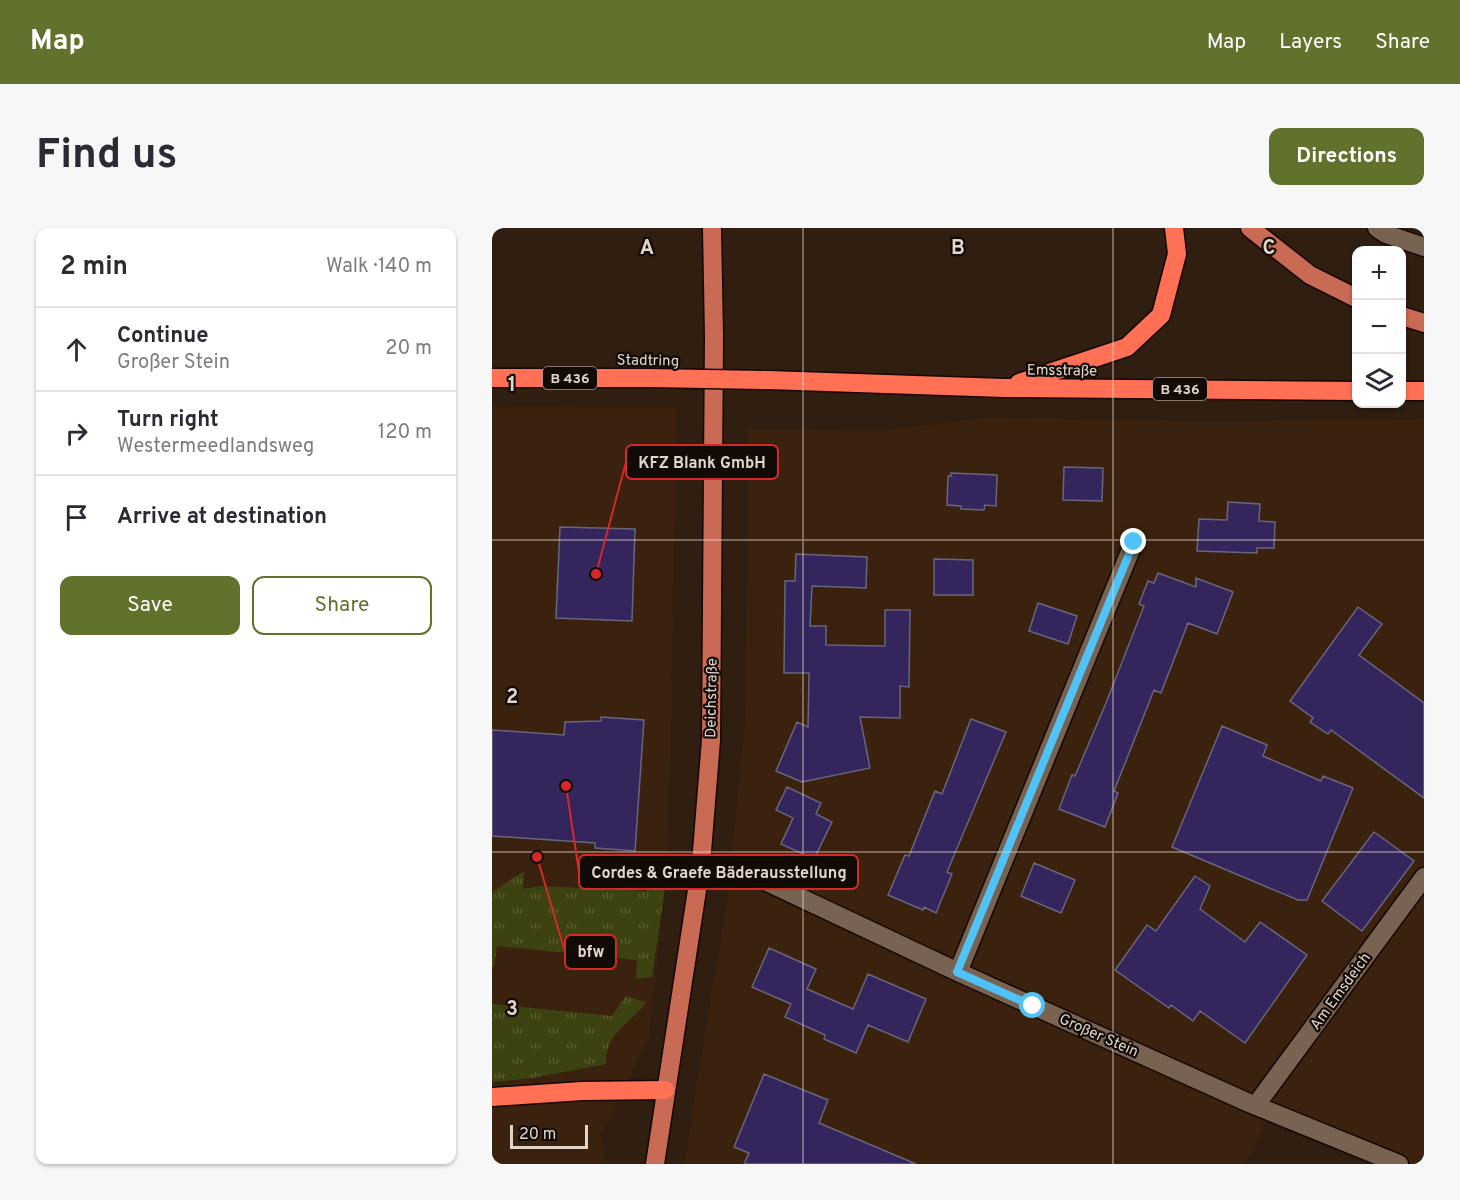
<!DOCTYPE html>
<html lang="en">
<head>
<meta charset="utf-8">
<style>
	body { margin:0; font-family:Overpass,sans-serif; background:#f7f7f7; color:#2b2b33 }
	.controls { position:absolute; right:18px; top:18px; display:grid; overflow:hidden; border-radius:12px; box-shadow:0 2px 4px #0004 }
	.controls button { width:54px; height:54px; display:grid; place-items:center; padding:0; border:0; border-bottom:2px solid #e1e1e2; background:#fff; color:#2b2b33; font:30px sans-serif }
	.scale { position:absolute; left:18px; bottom:15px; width:78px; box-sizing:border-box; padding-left:6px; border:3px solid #e2d5cc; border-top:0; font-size:16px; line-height:21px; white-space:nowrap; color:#e2d5cc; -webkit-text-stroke:4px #120a05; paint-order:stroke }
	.stop { position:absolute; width:18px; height:18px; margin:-14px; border:4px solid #4fc3f7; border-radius:50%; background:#fff }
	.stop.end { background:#4fc3f7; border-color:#fff; box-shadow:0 2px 6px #0008 }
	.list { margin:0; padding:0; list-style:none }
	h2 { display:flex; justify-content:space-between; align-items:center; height:78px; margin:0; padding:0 24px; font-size:26px }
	h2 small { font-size:20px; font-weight:400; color:#7c7c81 }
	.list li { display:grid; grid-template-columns:39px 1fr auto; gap:18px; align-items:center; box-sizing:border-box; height:84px; padding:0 24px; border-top:2px solid #e1e1e2 }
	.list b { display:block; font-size:22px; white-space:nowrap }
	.list p { margin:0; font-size:20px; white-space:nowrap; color:#7c7c81 }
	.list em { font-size:20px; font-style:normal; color:#7c7c81 }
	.actions { display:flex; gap:12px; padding:18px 24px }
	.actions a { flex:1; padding:14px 0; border:2px solid #61722d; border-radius:12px; text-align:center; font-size:21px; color:#61722d }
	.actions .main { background:#61722d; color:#fff }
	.icon { flex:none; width:33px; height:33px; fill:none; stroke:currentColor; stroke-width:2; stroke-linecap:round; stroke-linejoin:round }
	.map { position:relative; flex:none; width:932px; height:936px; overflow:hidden; border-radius:12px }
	header { display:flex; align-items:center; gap:36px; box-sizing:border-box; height:84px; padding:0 30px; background:#61722d; color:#fff }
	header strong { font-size:28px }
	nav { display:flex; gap:33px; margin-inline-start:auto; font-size:21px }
	.intro { display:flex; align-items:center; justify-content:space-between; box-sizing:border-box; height:144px; padding:0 36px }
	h1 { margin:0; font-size:42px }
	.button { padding:15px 27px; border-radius:12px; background:#61722d; color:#fff; font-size:21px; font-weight:700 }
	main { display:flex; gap:36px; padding:0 36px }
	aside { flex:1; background:#fff; border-radius:12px; box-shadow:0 2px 4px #0004 }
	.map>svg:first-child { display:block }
	.built { fill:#3a220f }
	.grass { fill:url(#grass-tufts) }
	.building { fill:#34265d; stroke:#68657d; stroke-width:1.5 }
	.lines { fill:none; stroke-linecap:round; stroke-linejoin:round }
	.minor-casing { stroke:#170700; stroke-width:21 }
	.major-casing { stroke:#170700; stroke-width:21 }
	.highway-casing { stroke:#170700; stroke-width:21 }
	.minor { stroke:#786252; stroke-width:18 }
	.major { stroke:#c96a54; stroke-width:18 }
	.highway { stroke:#ff7055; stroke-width:18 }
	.highway-bridge-casing { stroke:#170700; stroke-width:21; stroke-linecap:butt }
	.highway-bridge { stroke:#ff7055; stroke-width:18 }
	.route { stroke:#4fc3f7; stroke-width:8 }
	.grid { fill:none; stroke:#e2d5cc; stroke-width:1.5; stroke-opacity:0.55 }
	.labels { text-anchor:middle; stroke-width:4.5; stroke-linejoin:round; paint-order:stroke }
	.shield { fill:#120a05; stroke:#a49890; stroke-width:1.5 }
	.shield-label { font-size:14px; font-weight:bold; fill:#e2d5cc }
	.street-label { font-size:15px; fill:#e2d5cc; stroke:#120a05 }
	.grid-label { font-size:20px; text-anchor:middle; font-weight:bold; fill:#e2d5cc; stroke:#120a05; stroke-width:4.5; stroke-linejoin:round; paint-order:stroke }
	.leader { fill:none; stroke:#d62828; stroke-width:2 }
	.callout-dot { fill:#d62828; stroke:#120a05; stroke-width:2 }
	.callout { fill:#120a05; stroke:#d62828; stroke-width:2 }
	.callout-label { font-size:16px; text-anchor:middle; font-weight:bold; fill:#e2d5cc }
</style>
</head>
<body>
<header>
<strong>Map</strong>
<nav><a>Map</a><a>Layers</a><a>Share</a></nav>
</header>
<div class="intro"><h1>Find us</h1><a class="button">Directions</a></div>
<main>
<aside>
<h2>2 min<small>Walk · 140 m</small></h2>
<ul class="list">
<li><svg class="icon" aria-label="ahead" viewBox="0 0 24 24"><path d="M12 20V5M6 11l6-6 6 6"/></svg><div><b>Continue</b><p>Großer Stein</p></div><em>20 m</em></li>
<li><svg class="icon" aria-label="right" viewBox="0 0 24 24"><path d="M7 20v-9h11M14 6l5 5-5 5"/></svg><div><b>Turn right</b><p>Westermeedlandsweg</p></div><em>120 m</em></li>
<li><svg class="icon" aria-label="arrive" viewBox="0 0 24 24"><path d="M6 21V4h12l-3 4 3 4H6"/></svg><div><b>Arrive at destination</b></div></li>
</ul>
<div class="actions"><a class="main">Save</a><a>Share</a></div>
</aside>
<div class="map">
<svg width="932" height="936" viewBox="0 0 932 936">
	<defs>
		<pattern id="grass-tufts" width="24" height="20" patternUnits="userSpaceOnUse" patternTransform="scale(1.5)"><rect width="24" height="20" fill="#3d4211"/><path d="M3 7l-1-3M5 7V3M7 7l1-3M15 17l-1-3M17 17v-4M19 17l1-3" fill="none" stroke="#595c32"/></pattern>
	</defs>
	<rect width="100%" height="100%" fill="#301e10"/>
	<path class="built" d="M 0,179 L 185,180 L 176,632 L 157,807 L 109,905 L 114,936 L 0,936 Z
		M 492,190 L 711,193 L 932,191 L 932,936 L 881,936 L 775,891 L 753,936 L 192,936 L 235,671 L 254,479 L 255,201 L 394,202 Z"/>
	<path class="grass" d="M 32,643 L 31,661 L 49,658 L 154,663 L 155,645 L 175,646 L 160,749 L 144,751 L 145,732 L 5,718 L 2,739 L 0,739 L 0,664 Z
		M 134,768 L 154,774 C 138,797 113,804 114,836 L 40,850 L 0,854 L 0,776 L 120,788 Z"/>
	<path class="building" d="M 572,239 L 611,240 L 610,273 L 571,272 Z
		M 459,245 L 505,247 L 504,278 L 493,277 L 492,282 L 469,281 L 469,278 L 455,277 L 456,248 L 459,248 Z
		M 736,274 L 768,276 L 767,293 L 783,294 L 782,320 L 765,320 L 765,325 L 705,323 L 707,291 L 735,292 Z
		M 68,299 L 143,301 L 140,393 L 64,390 Z
		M 304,326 L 375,329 L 374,360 L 320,358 L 318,398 L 334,398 L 334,417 L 393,418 L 393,382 L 418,382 L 417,459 L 408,458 L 408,490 L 368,489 L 378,540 L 310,554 L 284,543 L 305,494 L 316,499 L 317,445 L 292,445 L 293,353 L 303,353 Z
		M 442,331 L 481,332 L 481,367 L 442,367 Z
		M 666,345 L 704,359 L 704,350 L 741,364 L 725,406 L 696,395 L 669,465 L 662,462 L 622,563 L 626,565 L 613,599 L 567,581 L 580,547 L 583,548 L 614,475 L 652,378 L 647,376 L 656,353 L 662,355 Z
		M 546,375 L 585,388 L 576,416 L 537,403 Z
		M 866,379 L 890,396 L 867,427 L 932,475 L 932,570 L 839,502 L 836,506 L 818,494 L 821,490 L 798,473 Z
		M 109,489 L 152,492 L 143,623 L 103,620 L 103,615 L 0,608 L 0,502 L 72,507 L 73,494 L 109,493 Z
		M 479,491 L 514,504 L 455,644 L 460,646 L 444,685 L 432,679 L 431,682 L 396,667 L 413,627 L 417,628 L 443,563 L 450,566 Z
		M 730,498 L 775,517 L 771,528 L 829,553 L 831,548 L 861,560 L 815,672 L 806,672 L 680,619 Z
		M 295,559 L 329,575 L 324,586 L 340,594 L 322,631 L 289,616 L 301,590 L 284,582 Z
		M 882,604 L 922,633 L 870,703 L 830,673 Z
		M 542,635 L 583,652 L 569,685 L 529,668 Z
		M 703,648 L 718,658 L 708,681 L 753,714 L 768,694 L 815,727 L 753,815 L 708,783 L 701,793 L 679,777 L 677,780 L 623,742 L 655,697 L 664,703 Z
		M 277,720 L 324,741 L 315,761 L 361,781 L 376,746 L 434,771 L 416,814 L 376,797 L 364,825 L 332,811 L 333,807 L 293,789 L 299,776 L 260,759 Z
		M 272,846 L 336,872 L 327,895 L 424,936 L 252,936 L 257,925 L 242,919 Z"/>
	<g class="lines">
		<g class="minor-casing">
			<path id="minor" d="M 885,0 L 894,6 L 932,19
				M 209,636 L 254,644 L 466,744 L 757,875 L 907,936
				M 466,744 L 642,314
				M 764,877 L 932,649"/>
		</g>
		<g class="major-casing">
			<path id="major" d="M 758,0 L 818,47 L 864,70
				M 910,88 L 932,95
				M 163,936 L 209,636 L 219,512 L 222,108 L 220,0"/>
		</g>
		<g class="highway-casing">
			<path id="highway" d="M 0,150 L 156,150
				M 276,152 L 512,160 L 864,163
				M 527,155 L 635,119 L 669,87 L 685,26 L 682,0
				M 910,163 L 932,163
				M 0,869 L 90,863 L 173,862"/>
		</g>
		<use href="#minor" class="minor"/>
		<use href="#major" class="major"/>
		<use href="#highway" class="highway"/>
		<g class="highway-bridge-casing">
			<path id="highway-bridge" d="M 156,150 L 276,152"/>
		</g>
		<use href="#highway-bridge" class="highway-bridge"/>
	</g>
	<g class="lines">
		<path class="route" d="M 541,778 L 465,744 L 642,314"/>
	</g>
	<path class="grid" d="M 311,0 L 311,936M 621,0 L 621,936M 0,312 L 932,312M 0,624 L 932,624"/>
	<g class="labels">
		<g class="shield">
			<rect x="51" y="139" width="54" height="22" rx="4.5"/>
			<rect x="661" y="150" width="54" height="22" rx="4.5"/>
		</g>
		<g class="shield-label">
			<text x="78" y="155">B 436</text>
			<text x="688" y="166">B 436</text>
		</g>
		<g class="street-label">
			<text transform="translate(156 132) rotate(1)" y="5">Stadtring</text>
			<text transform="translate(570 142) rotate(1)" y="5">Emsstraße</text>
			<text transform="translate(219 470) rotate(-89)" y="5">Deichstraße</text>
			<text transform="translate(848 763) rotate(-54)" y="5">Am Emsdeich</text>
			<text transform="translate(607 807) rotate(24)" y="5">Großer Stein</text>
		</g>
	</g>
	<g class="grid-label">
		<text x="155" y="26">A</text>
		<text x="466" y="26">B</text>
		<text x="777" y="26">C</text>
		<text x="20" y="163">1</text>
		<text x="20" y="475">2</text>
		<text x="20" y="787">3</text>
	</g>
	<path class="leader" d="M104 346L134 234M74 558L87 644M45 629L73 724"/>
	<g class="callout-dot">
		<circle cx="104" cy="346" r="6"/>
		<circle cx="74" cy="558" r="6"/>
		<circle cx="45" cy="629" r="6"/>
	</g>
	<g class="callout">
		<rect x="134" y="217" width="152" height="34" rx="6"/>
		<rect x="87" y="627" width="279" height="34" rx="6"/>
		<rect x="73" y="707" width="51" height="34" rx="6"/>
	</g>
	<g class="callout-label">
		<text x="210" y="240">KFZ Blank GmbH</text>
		<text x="227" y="650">Cordes &amp; Graefe Bäderausstellung</text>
		<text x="99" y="729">bfw</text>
	</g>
</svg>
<div class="controls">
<button>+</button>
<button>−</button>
<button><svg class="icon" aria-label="layers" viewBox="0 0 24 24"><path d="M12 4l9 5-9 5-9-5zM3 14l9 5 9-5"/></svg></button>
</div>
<div class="scale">20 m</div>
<div class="stop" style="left:541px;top:778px"></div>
<div class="stop end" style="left:642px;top:314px"></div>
</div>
</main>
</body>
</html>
